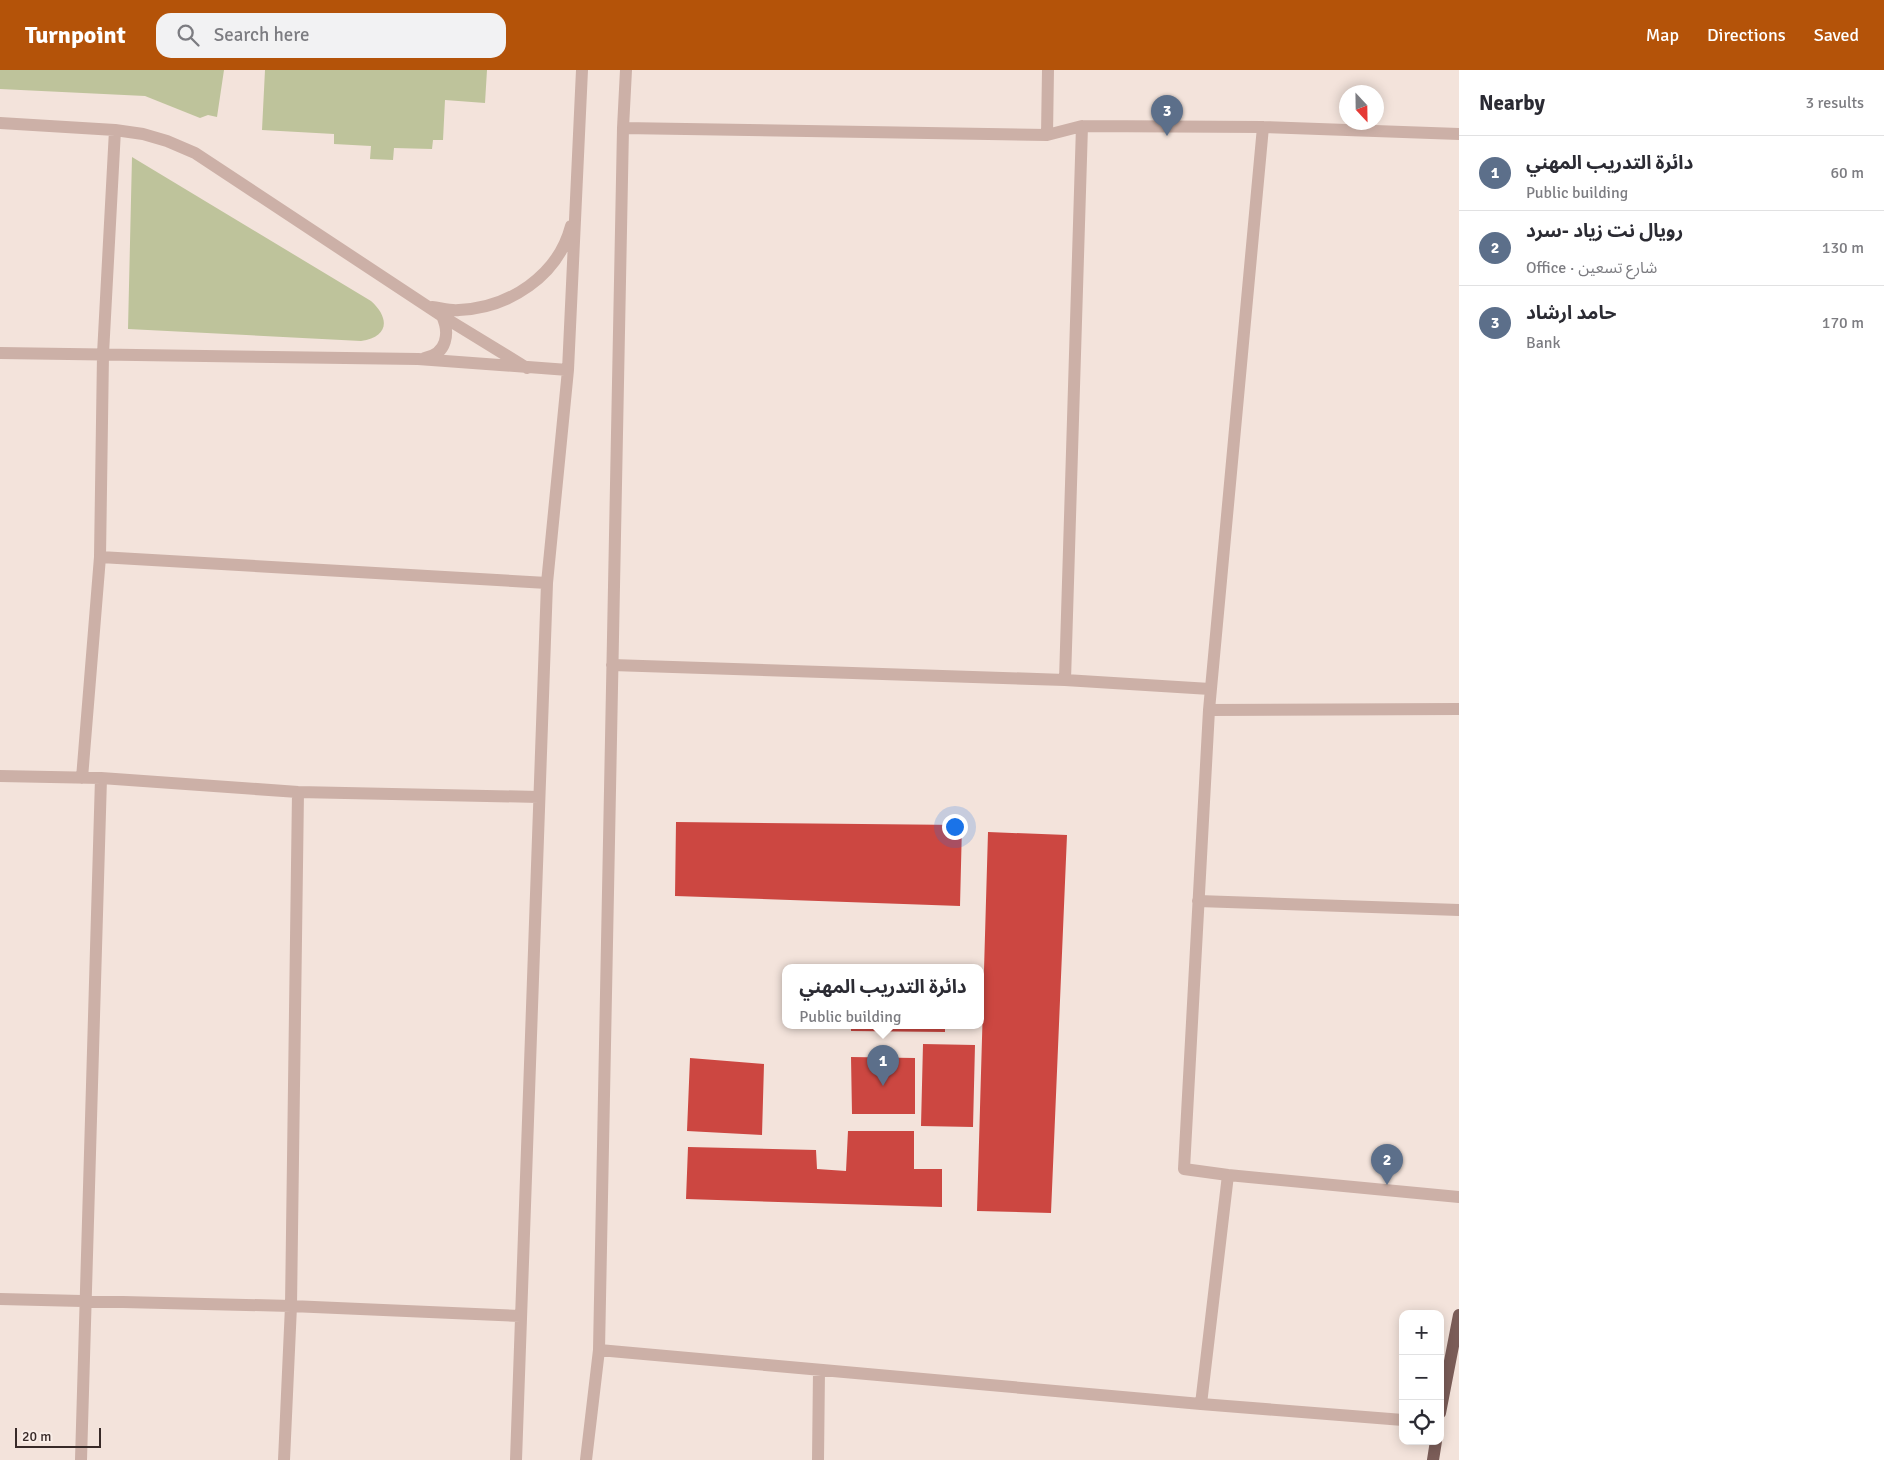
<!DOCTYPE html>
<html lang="en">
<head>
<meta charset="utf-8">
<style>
	body { margin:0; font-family:Signika,"Noto Sans Arabic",sans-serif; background:#f2f2f3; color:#2b2b33 }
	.controls { position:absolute; right:15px; bottom:15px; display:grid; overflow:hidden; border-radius:10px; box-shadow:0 2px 12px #0003 }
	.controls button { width:45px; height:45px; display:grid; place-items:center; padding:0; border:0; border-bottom:1px solid #e1e1e2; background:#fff; color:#2b2b33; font:25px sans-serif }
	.compass { position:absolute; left:1339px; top:15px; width:45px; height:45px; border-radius:50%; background:#fff; box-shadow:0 2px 12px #0003; rotate:158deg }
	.scale { position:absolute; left:15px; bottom:12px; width:86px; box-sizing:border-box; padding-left:5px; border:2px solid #382a28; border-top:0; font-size:14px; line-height:18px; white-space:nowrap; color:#382a28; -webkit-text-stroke:4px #faeee8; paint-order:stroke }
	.you { position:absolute; left:954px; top:756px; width:18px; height:18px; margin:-12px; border:4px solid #fff; border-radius:50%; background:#1a73e8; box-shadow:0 0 0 8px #1a73e833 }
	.badge { display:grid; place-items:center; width:32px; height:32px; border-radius:50%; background:#b45309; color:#fff; font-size:16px; font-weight:700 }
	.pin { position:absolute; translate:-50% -41px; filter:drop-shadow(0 1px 2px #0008) }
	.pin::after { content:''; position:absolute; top:26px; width:18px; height:15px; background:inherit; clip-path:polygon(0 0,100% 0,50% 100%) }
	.popup { position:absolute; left:782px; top:894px; width:202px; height:65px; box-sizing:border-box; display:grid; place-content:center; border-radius:10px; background:#fff; filter:drop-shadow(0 1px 4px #0005); font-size:16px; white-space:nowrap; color:#7c7c81 }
	.popup b { font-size:19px; color:#2b2b33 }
	.popup::after { content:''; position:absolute; left:50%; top:100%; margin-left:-10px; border:10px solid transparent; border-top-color:#fff }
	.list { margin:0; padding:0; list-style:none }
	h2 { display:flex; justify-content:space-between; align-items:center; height:65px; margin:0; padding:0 20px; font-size:21px }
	h2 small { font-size:16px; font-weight:400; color:#7c7c81 }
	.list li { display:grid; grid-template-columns:32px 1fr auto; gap:15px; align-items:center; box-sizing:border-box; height:75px; padding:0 20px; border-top:1px solid #e1e1e2 }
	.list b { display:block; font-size:19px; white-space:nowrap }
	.list p { margin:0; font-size:16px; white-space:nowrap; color:#7c7c81 }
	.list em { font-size:16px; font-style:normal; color:#7c7c81 }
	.icon { flex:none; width:28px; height:28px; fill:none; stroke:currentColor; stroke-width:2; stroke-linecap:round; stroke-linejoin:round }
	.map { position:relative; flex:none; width:1459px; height:1390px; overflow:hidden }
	header { display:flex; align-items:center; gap:30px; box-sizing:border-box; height:70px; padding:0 25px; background:#b45309; color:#fff }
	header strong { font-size:24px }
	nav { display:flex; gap:28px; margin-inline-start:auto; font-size:18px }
	.search { width:350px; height:45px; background:#f2f2f3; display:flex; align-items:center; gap:12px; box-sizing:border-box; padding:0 18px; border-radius:15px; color:#7c7c81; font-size:19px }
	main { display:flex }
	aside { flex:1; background:#fff }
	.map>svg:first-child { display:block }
	.green { fill:#bec39b }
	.building { fill:#cc4741 }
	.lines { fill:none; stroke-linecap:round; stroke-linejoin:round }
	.minor { stroke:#ccb0a7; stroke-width:12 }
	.major { stroke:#7b5d58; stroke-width:12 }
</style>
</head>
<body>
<header>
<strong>Turnpoint</strong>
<div class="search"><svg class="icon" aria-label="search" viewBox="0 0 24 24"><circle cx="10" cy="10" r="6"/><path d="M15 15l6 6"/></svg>Search here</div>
<nav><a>Map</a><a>Directions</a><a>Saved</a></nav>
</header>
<main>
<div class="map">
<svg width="1459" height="1390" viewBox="0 0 1459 1390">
	<rect width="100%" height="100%" fill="#f3e3db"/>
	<path class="green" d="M 0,0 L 224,0 L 217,47 L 208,45 L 200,48 L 145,26 L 0,19 Z
		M 265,0 L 487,0 L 485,33 L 445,30 L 443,70 L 433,70 L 432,79 L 394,78 L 393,90 L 370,89 L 371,76 L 334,74 L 334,64 L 262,60 Z
		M 132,87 L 371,231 C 390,248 389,267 361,271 L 128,259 Z"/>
	<path class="building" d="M 676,752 L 962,755 L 960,836 L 675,826 Z
		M 988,762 L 1067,765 L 1051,1143 L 977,1141 Z
		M 851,955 L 945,955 L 945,962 L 851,961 Z
		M 923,974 L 975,975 L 973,1057 L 921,1056 Z
		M 851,987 L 915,988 L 915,1044 L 852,1044 Z
		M 690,988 L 764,994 L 762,1065 L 687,1061 Z
		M 848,1061 L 914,1061 L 914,1099 L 942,1099 L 942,1137 L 686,1129 L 688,1077 L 816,1080 L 817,1099 L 846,1101 Z"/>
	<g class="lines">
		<path class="minor" d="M 0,53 L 115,60 L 143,64 L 167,71 L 195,83 L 442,246 L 527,298
			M 1263,57 L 1209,640 L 1184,1099 L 1228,1105 L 1459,1127
			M 623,58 L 1047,65 L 1082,56 L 1263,57 L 1459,64
			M 1047,65 L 1048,0
			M 432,237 C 441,238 450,241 459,240 C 509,238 558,206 571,156
			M 0,283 L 418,289 L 568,300
			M 425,288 C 447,284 450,263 442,246
			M 100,487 L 547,513
			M 612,595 L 1065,610 L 1210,619
			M 1065,610 L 1082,56
			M 1209,640 L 1459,639
			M 0,706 L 101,708 L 298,722 L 539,727
			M 82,708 L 100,487 L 103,284 L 115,60
			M 1198,831 L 1459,840
			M 0,1229 L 291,1236 L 520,1246
			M 599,1280 L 1201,1334 L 1403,1350
			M 1201,1334 L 1228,1105
			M 81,1390 L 101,708
			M 284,1390 L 291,1236 L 298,722
			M 516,1390 L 547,513 L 568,300 L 582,0
			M 586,1390 L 599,1280 L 623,58 L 626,0
			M 818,1390 L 819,1300"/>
		<path class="major" d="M 1440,1343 L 1459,1245
			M 1433,1390 L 1436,1371"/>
	</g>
</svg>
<div class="controls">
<button>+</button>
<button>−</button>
<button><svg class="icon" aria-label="locate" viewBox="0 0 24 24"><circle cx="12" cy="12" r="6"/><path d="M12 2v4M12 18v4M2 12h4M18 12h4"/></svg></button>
</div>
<svg class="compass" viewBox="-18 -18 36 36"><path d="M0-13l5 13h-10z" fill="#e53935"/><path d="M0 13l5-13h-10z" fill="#7c7c81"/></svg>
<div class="scale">20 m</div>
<div class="you"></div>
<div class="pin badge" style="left:883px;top:1016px;background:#5c6f8a">1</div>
<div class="popup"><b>دائرة التدريب المهني</b>Public building</div>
<div class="pin badge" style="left:1387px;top:1115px;background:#5c6f8a">2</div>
<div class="pin badge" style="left:1167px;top:66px;background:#5c6f8a">3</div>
</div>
<aside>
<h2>Nearby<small>3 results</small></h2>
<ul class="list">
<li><span class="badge" style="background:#5c6f8a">1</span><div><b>دائرة التدريب المهني</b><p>Public building</p></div><em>60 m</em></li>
<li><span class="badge" style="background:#5c6f8a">2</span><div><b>رويال نت زياد -سرد</b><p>Office · شارع تسعين</p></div><em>130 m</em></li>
<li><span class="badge" style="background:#5c6f8a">3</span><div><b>حامد ارشاد</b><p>Bank</p></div><em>170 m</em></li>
</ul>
</aside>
</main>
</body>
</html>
